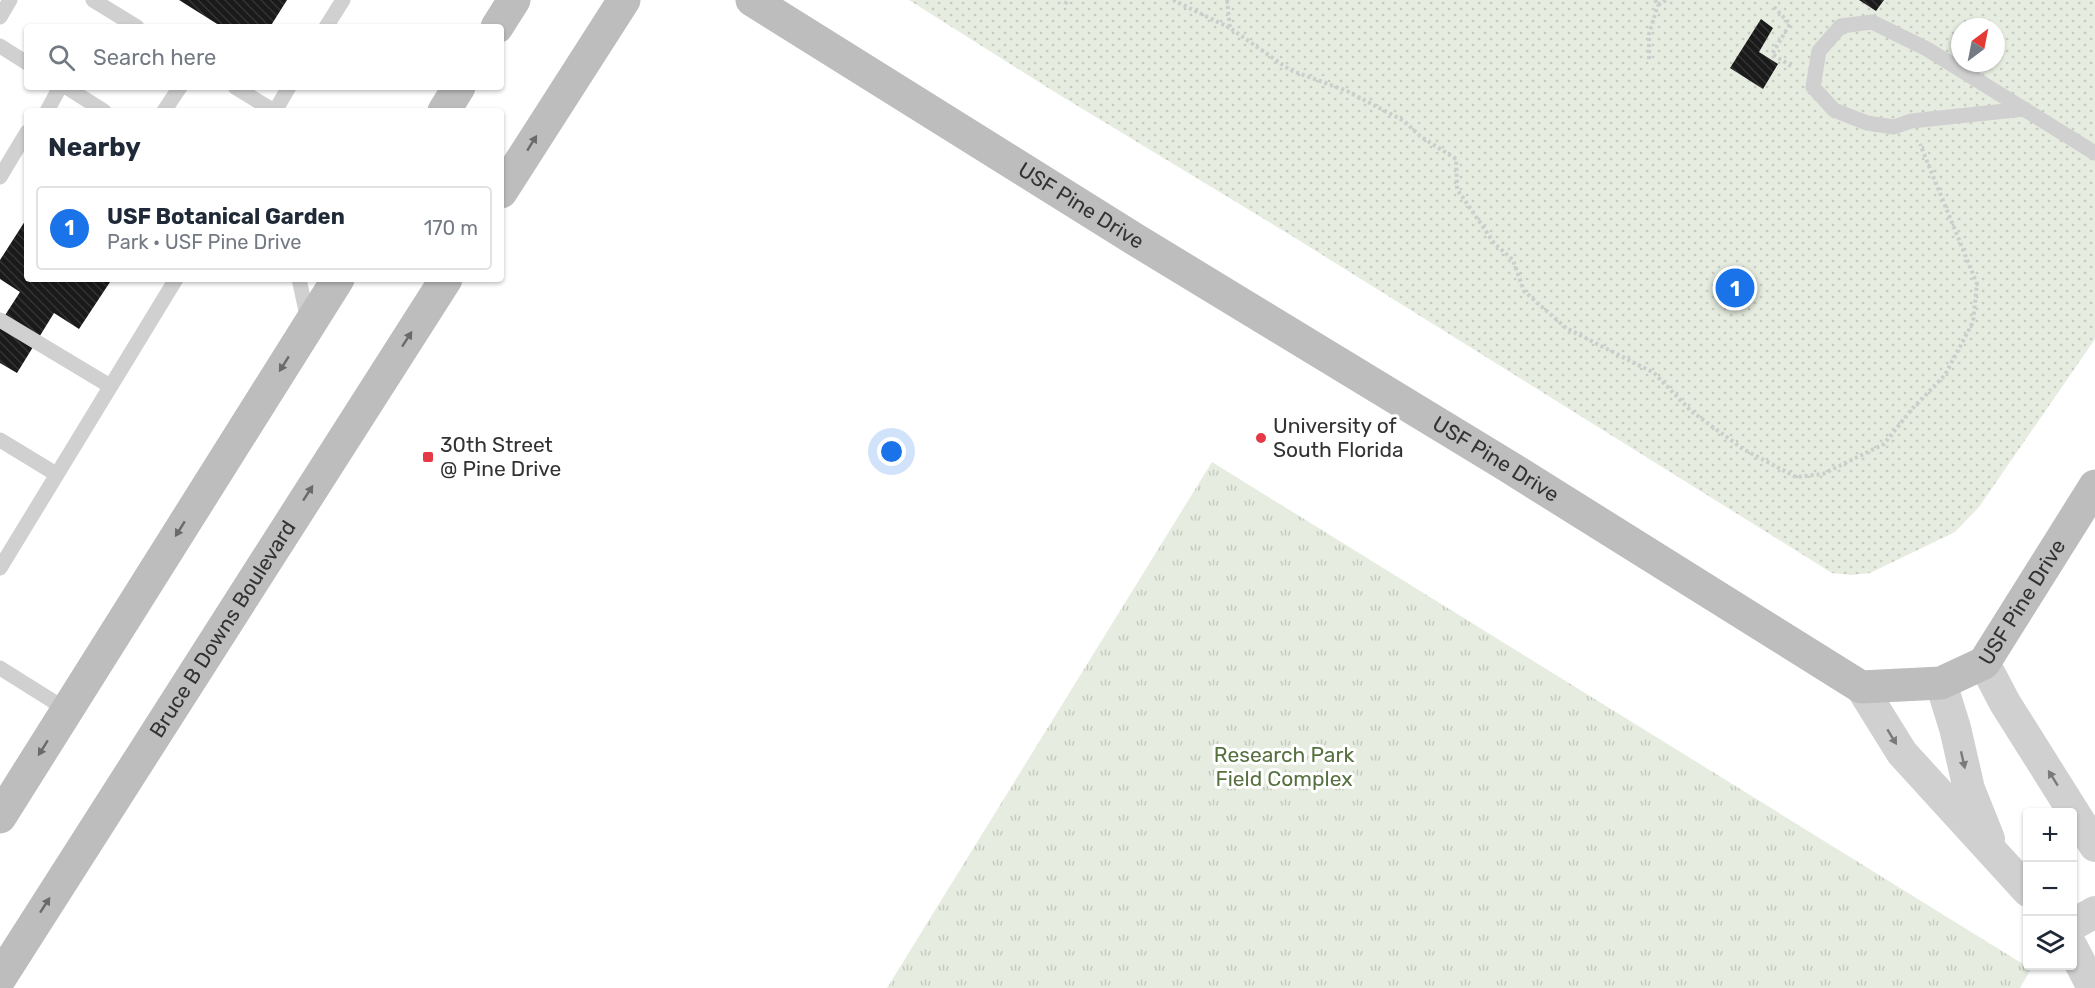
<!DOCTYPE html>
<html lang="en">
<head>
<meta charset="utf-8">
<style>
	body { margin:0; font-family:Rubik,sans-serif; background:#f6f6f7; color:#1f2937 }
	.controls { position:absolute; right:18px; bottom:18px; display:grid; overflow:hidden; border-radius:6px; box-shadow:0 2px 4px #0004 }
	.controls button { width:54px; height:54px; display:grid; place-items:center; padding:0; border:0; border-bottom:2px solid #e0e1e3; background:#fff; color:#1f2937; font:30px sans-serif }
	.compass { position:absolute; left:1951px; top:18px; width:54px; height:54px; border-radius:50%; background:#fff; box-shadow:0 2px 4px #0004; rotate:32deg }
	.you { position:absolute; left:892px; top:452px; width:21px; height:21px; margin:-15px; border:4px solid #fff; border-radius:50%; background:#1a73e8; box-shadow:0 0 0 9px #1a73e833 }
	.badge { display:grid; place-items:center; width:39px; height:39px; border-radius:50%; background:#1a73e8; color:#fff; font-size:20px; font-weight:700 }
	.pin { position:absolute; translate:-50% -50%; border:3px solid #fff; box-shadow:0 2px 6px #0006 }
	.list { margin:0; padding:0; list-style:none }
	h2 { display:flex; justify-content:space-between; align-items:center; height:78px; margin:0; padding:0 24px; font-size:26px }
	h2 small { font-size:20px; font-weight:400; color:#747a83 }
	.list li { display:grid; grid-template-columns:39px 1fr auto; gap:18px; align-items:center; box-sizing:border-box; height:84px; margin:0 12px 12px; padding:0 12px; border:2px solid #e0e1e3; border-radius:6px }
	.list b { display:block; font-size:22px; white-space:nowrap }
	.list p { margin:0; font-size:20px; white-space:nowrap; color:#747a83 }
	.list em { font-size:20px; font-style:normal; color:#747a83 }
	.icon { flex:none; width:33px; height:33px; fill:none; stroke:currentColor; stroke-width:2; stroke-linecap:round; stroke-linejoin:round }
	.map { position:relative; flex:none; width:2095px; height:988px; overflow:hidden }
	.search { position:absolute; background:#fff; box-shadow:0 2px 4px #0004; left:24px; top:24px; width:480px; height:66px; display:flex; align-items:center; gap:15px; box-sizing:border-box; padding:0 21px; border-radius:6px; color:#747a83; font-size:22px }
	.panel { position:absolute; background:#fff; box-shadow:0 2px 4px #0004; left:24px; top:108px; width:480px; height:174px; border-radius:6px }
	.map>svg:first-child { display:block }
	.park { fill:url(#park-tufts) }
	.garden { fill:url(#garden-dots); fill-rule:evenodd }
	.building { fill:url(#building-back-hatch) }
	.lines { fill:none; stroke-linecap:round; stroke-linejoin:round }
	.path { stroke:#cdcdcd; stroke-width:4; stroke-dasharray:3 3; stroke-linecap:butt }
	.lane { stroke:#d0d0d0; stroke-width:15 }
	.street { stroke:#d0d0d0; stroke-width:32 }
	.secondary { stroke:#bdbdbd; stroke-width:33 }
	.oneway { fill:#6a6a6a }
	.oneway2 { fill:#7a7a7a }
	.poi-dot { fill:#e63946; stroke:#fff; stroke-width:2 }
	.labels { text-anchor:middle; stroke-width:6; stroke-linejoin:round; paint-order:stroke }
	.street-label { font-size:21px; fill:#333; stroke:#fff }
	.poi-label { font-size:21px; fill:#333; stroke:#fff; text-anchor:start }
	.park-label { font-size:21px; fill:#56703f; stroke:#fff }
</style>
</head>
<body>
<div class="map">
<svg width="2095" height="988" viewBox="0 0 2095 988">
	<defs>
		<pattern id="park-tufts" width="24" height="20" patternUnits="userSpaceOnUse" patternTransform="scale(1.5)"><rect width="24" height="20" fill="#e6ecdf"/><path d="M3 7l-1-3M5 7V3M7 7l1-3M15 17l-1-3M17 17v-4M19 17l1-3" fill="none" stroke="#c6cbc0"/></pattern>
		<pattern id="garden-dots" width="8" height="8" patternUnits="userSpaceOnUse" patternTransform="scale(1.5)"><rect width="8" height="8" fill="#e6ecdf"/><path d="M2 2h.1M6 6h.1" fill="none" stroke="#c6cbc0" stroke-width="1.8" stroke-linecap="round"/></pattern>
		<pattern id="building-back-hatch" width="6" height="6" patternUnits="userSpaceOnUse" patternTransform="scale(1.5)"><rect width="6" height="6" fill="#1a1a1a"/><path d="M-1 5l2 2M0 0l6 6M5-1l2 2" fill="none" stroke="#333"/></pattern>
	</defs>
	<rect width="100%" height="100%" fill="#fff"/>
	<path class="park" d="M 1212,462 L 2031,969 L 2020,988 L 887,988 Z"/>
	<path class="garden" d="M 909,0 L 2095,0 L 2095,339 L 1979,507 L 1955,532 L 1870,573 L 1852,575 L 1832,573 L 1292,236 L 1053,91 ZM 1960,27 L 1996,27 L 1996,63 L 1960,63 Z"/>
	<path class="building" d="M 179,0 L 287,0 L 270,27 L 222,27 Z
		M 1859,0 L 1884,0 L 1876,11 Z
		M 1761,19 L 1773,28 L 1759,52 L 1778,64 L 1763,89 L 1730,68 Z
		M 27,218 L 27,279 L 112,279 L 79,329 L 54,313 L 17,373 L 0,363 L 0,323 L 20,292 L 0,279 L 0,260 Z"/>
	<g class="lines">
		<path class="path" d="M 1173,0 L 1230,28
			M 1227,0 L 1230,28 L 1290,70 L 1347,91 L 1404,121 L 1420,136 L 1456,159 L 1457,189 L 1494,243 L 1513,260 L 1524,291 L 1566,328 L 1654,373 L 1691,411 L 1743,449 L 1796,477 L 1823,474 L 1884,444 L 1912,409 L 1945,375 L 1973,322 L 1977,284 L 1920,144
			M 1655,0 L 1658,5 L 1666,0
			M 1065,4 L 1068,0
			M 1774,7 L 1790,24 L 1772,54 L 1791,66
			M 1649,59 L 1649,34 L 1658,5"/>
		<path class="lane" d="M 93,0 L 137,27
			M 0,17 L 10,0
			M 326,27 L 343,0
			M 0,46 L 27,63
			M 66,87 L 104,111
			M 235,87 L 274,111
			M 2025,109 L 1911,121 L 1894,127 L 1867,123 L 1834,110 L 1813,87 L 1819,51 L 1841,26 L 1872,22 L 1927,49 L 2095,153
			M 47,111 L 60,87
			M 164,111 L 180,87
			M 275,111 L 289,87
			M 0,177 L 27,132
			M 299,279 L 308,320
			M 0,320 L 110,386
			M 0,440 L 56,474
			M 0,568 L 176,279
			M 0,668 L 67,710"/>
		<path class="street" d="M 1984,663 L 2005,703 L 2095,846
			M 1941,683 L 1955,728 L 1969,789 L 1989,839
			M 1861,687 L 1902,753 L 2028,891
			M 2072,925 L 2095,912
			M 2072,947 L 2093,988"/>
		<g class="secondary">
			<path id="s1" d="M 752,0 L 1136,240 L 1506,465 L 1861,687 L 1941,683 L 1984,663 L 2095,486"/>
			<path d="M 497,27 L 514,0"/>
			<path d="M 444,111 L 459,87"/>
			<path d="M 501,192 L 624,0"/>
			<path d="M 0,817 L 338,279"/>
			<path id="s2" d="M 0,978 L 446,279"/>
		</g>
	</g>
	<defs><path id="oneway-solid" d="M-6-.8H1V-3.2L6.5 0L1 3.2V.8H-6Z" transform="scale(1.5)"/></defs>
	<g class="oneway">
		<use href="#oneway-solid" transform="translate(532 143) rotate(-58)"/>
		<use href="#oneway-solid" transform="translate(407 339) rotate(-57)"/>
		<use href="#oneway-solid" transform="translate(284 364) rotate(122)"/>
		<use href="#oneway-solid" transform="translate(308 493) rotate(-57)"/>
		<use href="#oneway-solid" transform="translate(180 529) rotate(122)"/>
		<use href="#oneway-solid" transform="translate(43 748) rotate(122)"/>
		<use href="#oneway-solid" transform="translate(45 905) rotate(-57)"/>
	</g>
	<g class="oneway2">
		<use href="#oneway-solid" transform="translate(1892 737) rotate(59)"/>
		<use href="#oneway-solid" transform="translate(1963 760) rotate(77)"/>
		<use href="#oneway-solid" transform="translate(2053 778) rotate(-122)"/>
	</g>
	<g class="poi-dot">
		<circle cx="1261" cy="438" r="6"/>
		<rect x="422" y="451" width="12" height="12" rx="3"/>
	</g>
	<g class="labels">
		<g class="street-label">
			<text dy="7" stroke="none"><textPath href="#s1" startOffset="388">USF Pine Drive</textPath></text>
			<text dy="7" stroke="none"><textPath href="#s1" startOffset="874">USF Pine Drive</textPath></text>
			<text dy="7" stroke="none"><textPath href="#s1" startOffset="1504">USF Pine Drive</textPath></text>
			<text dy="7" stroke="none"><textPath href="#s2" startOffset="414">Bruce B Downs Boulevard</textPath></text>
		</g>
		<g class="poi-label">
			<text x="1273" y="433">University of<tspan x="1273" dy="24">South Florida</tspan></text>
			<text x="440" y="452">30th Street<tspan x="440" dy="24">@ Pine Drive</tspan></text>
		</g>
		<g class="park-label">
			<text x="1284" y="762">Research Park<tspan x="1284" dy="24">Field Complex</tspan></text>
		</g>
	</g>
</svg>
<div class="controls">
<button>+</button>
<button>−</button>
<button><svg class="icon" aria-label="layers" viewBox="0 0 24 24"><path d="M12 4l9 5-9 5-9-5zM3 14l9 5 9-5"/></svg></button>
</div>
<svg class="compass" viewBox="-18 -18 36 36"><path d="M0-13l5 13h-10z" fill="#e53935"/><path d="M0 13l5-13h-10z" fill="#747a83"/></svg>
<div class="you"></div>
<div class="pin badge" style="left:1735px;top:288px">1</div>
<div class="search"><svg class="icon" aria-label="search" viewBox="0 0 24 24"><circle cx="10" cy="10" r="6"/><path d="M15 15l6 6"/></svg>Search here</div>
<section class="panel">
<h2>Nearby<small></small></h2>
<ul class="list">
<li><span class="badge">1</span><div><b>USF Botanical Garden</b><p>Park · USF Pine Drive</p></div><em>170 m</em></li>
</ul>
</section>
</div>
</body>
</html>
